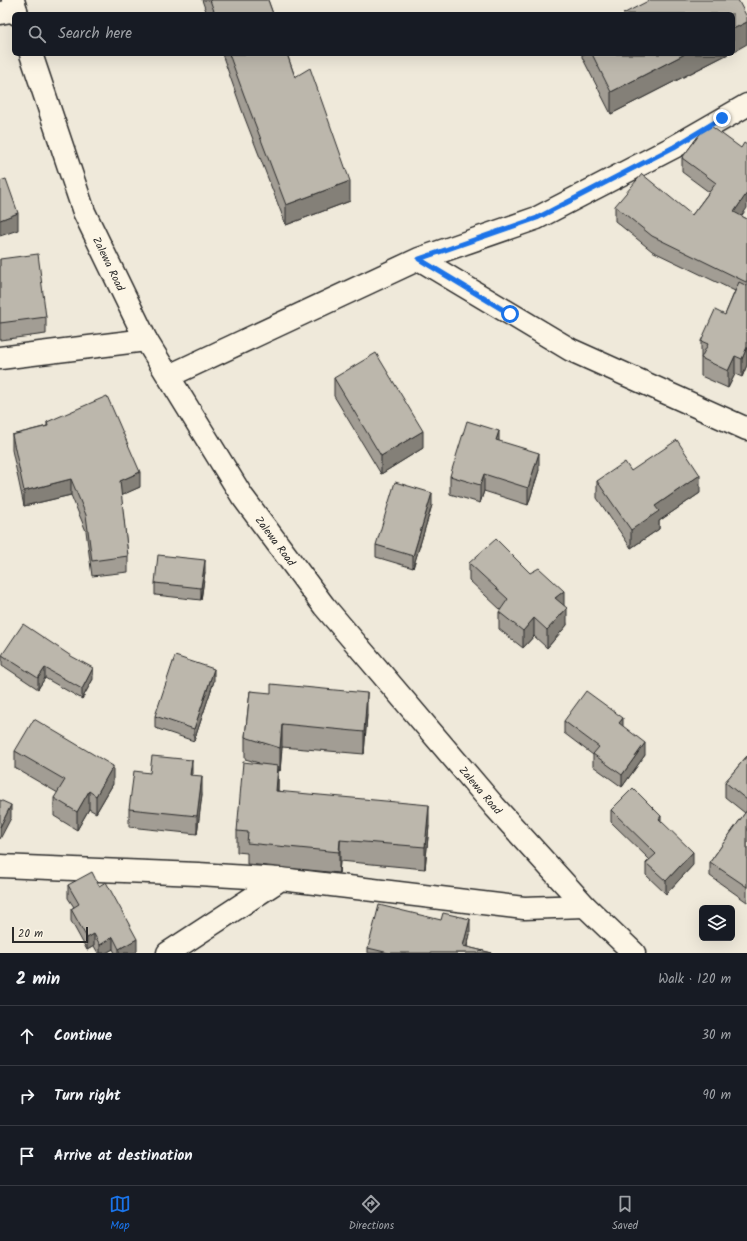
<!DOCTYPE html>
<html lang="en">
<head>
<meta charset="utf-8">
<style>
	body { margin:0; font-family:Kalam,sans-serif; background:#242831; color:#f1f3f6 }
	.controls { position:absolute; right:12px; bottom:12px; display:grid; overflow:hidden; border-radius:6px; box-shadow:0 4px 16px #0002 }
	.controls button { width:36px; height:36px; display:grid; place-items:center; padding:0; border:0; border-bottom:1px solid #363941; background:#171b24; color:#f1f3f6; font:20px sans-serif }
	.scale { position:absolute; left:12px; bottom:10px; width:76px; box-sizing:border-box; padding-left:4px; border:2px solid #2b2b2b; border-top:0; font-size:11px; line-height:14px; white-space:nowrap; color:#2b2b2b; -webkit-text-stroke:3px #fcf5e5; paint-order:stroke }
	.stop { position:absolute; width:12px; height:12px; margin:-9px; border:3px solid #1a73e8; border-radius:50%; background:#fff }
	.stop.end { background:#1a73e8; border-color:#fff; box-shadow:0 1px 4px #0008 }
	.list { margin:0; padding:0; list-style:none }
	h2 { display:flex; justify-content:space-between; align-items:center; height:52px; margin:0; padding:0 16px; font-size:17px }
	h2 small { font-size:13px; font-weight:400; color:#9ea1a6 }
	.list li { display:grid; grid-template-columns:26px 1fr auto; gap:12px; align-items:center; box-sizing:border-box; height:60px; padding:0 16px; border-top:1px solid #363941 }
	.list b { display:block; font-size:15px; white-space:nowrap }
	.list em { font-size:13px; font-style:normal; color:#9ea1a6 }
	.icon { flex:none; width:22px; height:22px; fill:none; stroke:currentColor; stroke-width:2; stroke-linecap:round; stroke-linejoin:round }
	.map { position:relative; flex:none; width:747px; height:953px; overflow:hidden }
	.search { position:absolute; background:#171b24; box-shadow:0 4px 16px #0002; left:12px; right:12px; top:12px; height:44px; display:flex; align-items:center; gap:10px; box-sizing:border-box; padding:0 14px; border-radius:6px; color:#9ea1a6; font-size:15px }
	.sheet { height:232px; background:#171b24 }
	nav { display:flex; justify-content:space-around; align-items:center; box-sizing:border-box; height:56px; border-top:1px solid #363941; background:#171b24; font-size:11px; color:#9ea1a6 }
	nav a { display:grid; justify-items:center; gap:2px }
	nav .on { color:#1a73e8 }
	.map>svg:first-child { display:block }
	.lines { fill:none; stroke-linecap:round; stroke-linejoin:round }
	.minor-casing { stroke:#2b2b2b; stroke-width:25 }
	.highway-casing { stroke:#2b2b2b; stroke-width:25 }
	.minor { stroke:#fcf5e5; stroke-width:22 }
	.highway { stroke:#fcf5e5; stroke-width:22 }
	.wall { fill:#a29d94; stroke:#2b2b2b }
	.shaded-wall { fill:#848078; stroke:#2b2b2b }
	.building { fill:#bcb7ac; stroke:#2b2b2b }
	.route { stroke:#1a73e8; stroke-width:5 }
	.labels { text-anchor:middle; stroke-width:4; stroke-linejoin:round; paint-order:stroke }
	.street-label { font-size:11px; fill:#2b2b2b; stroke:#fcf5e5 }
</style>
</head>
<body>
<div class="map">
<svg width="747" height="953" viewBox="0 0 747 953">
	<rect width="100%" height="100%" fill="#efe9da"/>
	<filter id="ink" filterUnits="userSpaceOnUse"><feTurbulence type="fractalNoise" baseFrequency=".025" numOctaves="2"/><feDisplacementMap in="SourceGraphic" scale="8" xChannelSelector="R" yChannelSelector="G"/><feConvolveMatrix kernelMatrix="1 2 1 2 8 2 1 2 1" color-interpolation-filters="sRGB"/></filter>
	<g filter="url(#ink)">
		<g class="lines">
			<g class="minor-casing">
				<path id="minor" d="M 0,13 L 16,10
					M 419,259 L 537,218 L 674,147 L 747,105
					M 0,358 L 146,340
					M 169,376 L 419,259 L 571,350 L 747,429
					M 0,866 L 198,874 L 281,879 L 524,908 L 585,906
					M 168,953 L 281,879"/>
			</g>
			<g class="highway-casing">
				<g id="highway">
					<path d="M 13,0 L 17,14"/>
					<path id="s1" d="M 31,54 L 84,212 L 146,340 L 242,496 L 324,606 L 495,807 L 585,906 L 634,953"/>
				</g>
			</g>
			<use href="#minor" class="minor"/>
			<use href="#highway" class="highway"/>
		</g>
		<path class="wall" d="M 202,0 L 268,0 L 273,14 L 207,14 Z
			M 222,54 L 287,54 L 295,77 L 350,201 L 286,225 L 244,116 Z
			M 582,54 L 728,54 L 611,114 L 582,57 Z
			M 702,131 L 741,216 L 747,219 L 747,365 L 742,377 L 735,374 L 728,388 L 701,376 L 701,341 L 725,315 L 735,291 L 652,251 L 615,221 L 615,206 L 692,215 L 709,192 L 682,172 L 682,158 Z
			M 0,259 L 46,317 L 46,334 L 0,340 Z
			M 334,378 L 423,448 L 381,474 L 334,396 Z
			M 47,422 L 140,487 L 121,495 L 128,556 L 128,572 L 92,576 L 86,531 L 71,495 L 24,506 L 12,450 L 12,435 L 47,426 Z
			M 499,441 L 539,470 L 528,505 L 484,491 L 480,503 L 450,494 L 450,476 Z
			M 631,471 L 700,493 L 659,521 L 659,529 L 631,548 L 597,498 L 597,481 Z
			M 432,505 L 413,568 L 376,557 L 376,545 Z
			M 469,563 L 564,605 L 567,625 L 547,648 L 534,636 L 523,648 L 499,629 L 499,612 L 501,610 L 469,580 Z
			M 205,572 L 201,600 L 155,595 L 155,583 Z
			M 2,655 L 93,679 L 82,699 L 45,678 L 38,689 L 2,665 Z
			M 214,681 L 194,741 L 155,728 L 155,716 Z
			M 250,691 L 367,715 L 364,754 L 282,747 L 280,771 L 278,770 L 278,791 L 429,826 L 425,869 L 340,861 L 339,873 L 247,864 L 247,853 L 237,852 L 237,831 L 259,763 L 245,759 L 245,737 Z
			M 564,721 L 623,726 L 645,755 L 622,787 L 593,766 L 593,755 L 564,733 Z
			M 15,751 L 113,784 L 96,813 L 89,809 L 77,830 L 54,816 L 54,798 L 58,793 L 15,768 Z
			M 747,756 L 747,902 L 710,876 L 710,862 L 745,813 L 725,797 L 725,782 Z
			M 150,773 L 192,775 L 202,794 L 197,834 L 129,827 L 129,809 Z
			M 611,810 L 661,822 L 693,865 L 666,894 L 646,875 L 646,863 L 650,860 L 611,822 Z
			M 68,885 L 137,951 L 135,953 L 115,953 L 113,949 L 106,953 L 98,953 L 94,946 L 87,950 L 71,921 L 71,909 L 74,907 L 68,898 Z
			M 470,934 L 467,947 L 492,953 L 368,953 L 368,948 Z"/>
		<path class="shaded-wall" d="M 747,22 L 747,44 L 733,52 L 733,29 Z
			M 685,54 L 728,54 L 611,114 L 611,92 Z
			M 350,181 L 350,201 L 286,225 L 286,205 Z
			M 747,193 L 747,208 L 734,227 L 734,212 Z
			M 18,213 L 18,230 L 0,236 L 0,220 Z
			M 747,347 L 747,365 L 742,377 L 742,359 Z
			M 735,356 L 735,374 L 728,388 L 728,371 Z
			M 423,431 L 423,448 L 381,474 L 381,456 Z
			M 499,431 L 499,449 L 496,440 Z
			M 539,453 L 539,470 L 528,505 L 528,488 Z
			M 140,472 L 140,487 L 120,496 L 120,481 Z
			M 484,474 L 484,491 L 480,503 L 480,485 Z
			M 700,475 L 700,493 L 659,521 L 659,529 L 631,548 L 631,530 L 655,506 Z
			M 71,479 L 71,495 L 24,506 L 24,491 Z
			M 432,493 L 432,505 L 413,568 L 413,556 Z
			M 205,560 L 205,572 L 201,600 L 201,588 Z
			M 564,591 L 564,608 L 555,598 Z
			M 567,608 L 567,625 L 547,648 L 547,630 Z
			M 534,618 L 534,636 L 523,648 L 523,631 Z
			M 45,668 L 45,678 L 38,689 L 38,678 Z
			M 93,668 L 93,679 L 82,699 L 82,689 Z
			M 214,669 L 214,681 L 194,741 L 194,729 Z
			M 367,693 L 367,715 L 364,754 L 364,732 Z
			M 623,718 L 623,730 L 619,723 Z
			M 282,724 L 282,747 L 280,771 L 280,748 Z
			M 645,743 L 645,755 L 622,787 L 622,775 Z
			M 192,760 L 192,778 L 190,775 Z
			M 113,766 L 113,784 L 96,813 L 96,796 Z
			M 278,766 L 278,787 L 276,812 L 276,791 Z
			M 202,776 L 202,794 L 197,834 L 197,816 Z
			M 89,791 L 89,809 L 77,830 L 77,812 Z
			M 11,805 L 11,818 L 0,839 L 0,827 Z
			M 429,805 L 429,826 L 425,869 L 425,847 Z
			M 661,816 L 661,828 L 659,819 Z
			M 340,840 L 340,861 L 339,873 L 339,852 Z
			M 693,852 L 693,865 L 666,894 L 666,881 Z
			M 470,919 L 470,934 L 465,953 L 463,946 Z
			M 94,934 L 94,946 L 87,950 L 87,938 Z
			M 113,937 L 113,949 L 106,953 L 100,953 L 100,945 Z
			M 137,939 L 137,951 L 135,953 L 119,953 L 119,949 Z"/>
		<path class="building" d="M 210,0 L 268,0 L 273,14 L 215,14 Z
			M 650,0 L 738,0 L 747,17 L 747,22 L 733,29 L 733,14 L 623,14 Z
			M 229,54 L 287,54 L 295,77 L 310,68 L 350,181 L 286,205 L 244,95 Z
			M 592,54 L 685,54 L 611,92 Z
			M 711,126 L 741,148 L 744,143 L 747,145 L 747,193 L 734,212 L 747,219 L 747,280 L 746,282 L 652,236 L 615,206 L 642,174 L 692,215 L 716,183 L 682,158 L 702,131 Z
			M 6,179 L 18,213 L 0,220 L 0,181 Z
			M 38,254 L 46,317 L 0,323 L 0,259 Z
			M 739,282 L 747,286 L 747,347 L 742,359 L 735,356 L 728,371 L 701,358 L 708,344 L 701,341 L 715,310 L 725,315 Z
			M 376,353 L 423,431 L 381,456 L 334,378 Z
			M 107,396 L 140,472 L 120,481 L 128,556 L 92,561 L 86,515 L 71,479 L 24,491 L 12,435 L 48,426 L 47,422 Z
			M 467,421 L 499,431 L 496,440 L 539,453 L 528,488 L 484,474 L 480,485 L 450,476 Z
			M 677,440 L 700,475 L 655,506 L 659,511 L 631,530 L 597,481 L 625,462 L 631,471 Z
			M 395,482 L 432,493 L 413,556 L 376,545 Z
			M 496,539 L 530,573 L 539,568 L 564,591 L 555,598 L 567,608 L 547,630 L 534,618 L 523,631 L 499,612 L 508,599 L 469,563 Z
			M 158,555 L 205,560 L 201,588 L 155,583 Z
			M 23,624 L 71,656 L 93,668 L 82,689 L 45,668 L 38,678 L 2,655 Z
			M 175,656 L 214,669 L 194,729 L 155,716 Z
			M 271,684 L 367,693 L 364,732 L 282,724 L 280,748 L 245,737 L 250,691 L 271,693 Z
			M 586,691 L 623,718 L 619,723 L 645,743 L 622,775 L 593,754 L 599,747 L 564,721 Z
			M 34,719 L 113,766 L 96,796 L 89,791 L 77,812 L 54,798 L 65,780 L 15,751 Z
			M 152,756 L 192,760 L 190,775 L 202,776 L 197,816 L 129,809 L 134,771 L 150,773 Z
			M 747,756 L 747,800 L 725,782 Z
			M 243,762 L 278,766 L 276,791 L 429,805 L 425,847 L 340,840 L 339,852 L 247,843 L 248,832 L 237,831 Z
			M 633,788 L 661,816 L 659,819 L 693,852 L 666,881 L 646,863 L 656,854 L 611,810 Z
			M 0,800 L 11,805 L 0,827 Z
			M 747,810 L 747,887 L 710,862 Z
			M 92,872 L 99,886 L 106,882 L 137,939 L 119,949 L 113,937 L 100,945 L 94,934 L 87,938 L 71,909 L 79,904 L 68,885 Z
			M 379,905 L 441,920 L 443,913 L 470,919 L 463,946 L 492,953 L 389,953 L 368,948 Z"/>
	</g>
	<g class="lines" filter="url(#ink)">
		<path class="route" d="M 510,314 L 419,259 L 537,218 L 674,147 L 722,118"/>
	</g>
	<g class="labels">
		<g class="street-label">
			<text dy="4" stroke="none"><textPath href="#s1" startOffset="224">Zalewa Road</textPath></text>
			<text dy="4" stroke="none"><textPath href="#s1" startOffset="548">Zalewa Road</textPath></text>
			<text dy="4" stroke="none"><textPath href="#s1" startOffset="871">Zalewa Road</textPath></text>
		</g>
	</g>
</svg>
<div class="controls">
<button><svg class="icon" aria-label="layers" viewBox="0 0 24 24"><path d="M12 4l9 5-9 5-9-5zM3 14l9 5 9-5"/></svg></button>
</div>
<div class="scale">20 m</div>
<div class="stop" style="left:510px;top:314px"></div>
<div class="stop end" style="left:722px;top:118px"></div>
<div class="search"><svg class="icon" aria-label="search" viewBox="0 0 24 24"><circle cx="10" cy="10" r="6"/><path d="M15 15l6 6"/></svg>Search here</div>
</div>
<section class="sheet">
<h2>2 min<small>Walk · 120 m</small></h2>
<ul class="list">
<li><svg class="icon" aria-label="ahead" viewBox="0 0 24 24"><path d="M12 20V5M6 11l6-6 6 6"/></svg><div><b>Continue</b></div><em>30 m</em></li>
<li><svg class="icon" aria-label="right" viewBox="0 0 24 24"><path d="M7 20v-9h11M14 6l5 5-5 5"/></svg><div><b>Turn right</b></div><em>90 m</em></li>
<li><svg class="icon" aria-label="arrive" viewBox="0 0 24 24"><path d="M6 21V4h12l-3 4 3 4H6"/></svg><div><b>Arrive at destination</b></div></li>
</ul>
</section>
<nav>
<a class="on"><svg class="icon" aria-label="map" viewBox="0 0 24 24"><path d="M3 6l6-2 6 2 6-2v14l-6 2-6-2-6 2zM9 4v14M15 6v14"/></svg>Map</a>
<a><svg class="icon" aria-label="directions" viewBox="0 0 24 24"><path d="M12 3l9 9-9 9-9-9zM9 14v-3h6M13 9l2 2-2 2"/></svg>Directions</a>
<a><svg class="icon" aria-label="saved" viewBox="0 0 24 24"><path d="M7 4h10v16l-5-4-5 4z"/></svg>Saved</a>
</nav>
</body>
</html>
